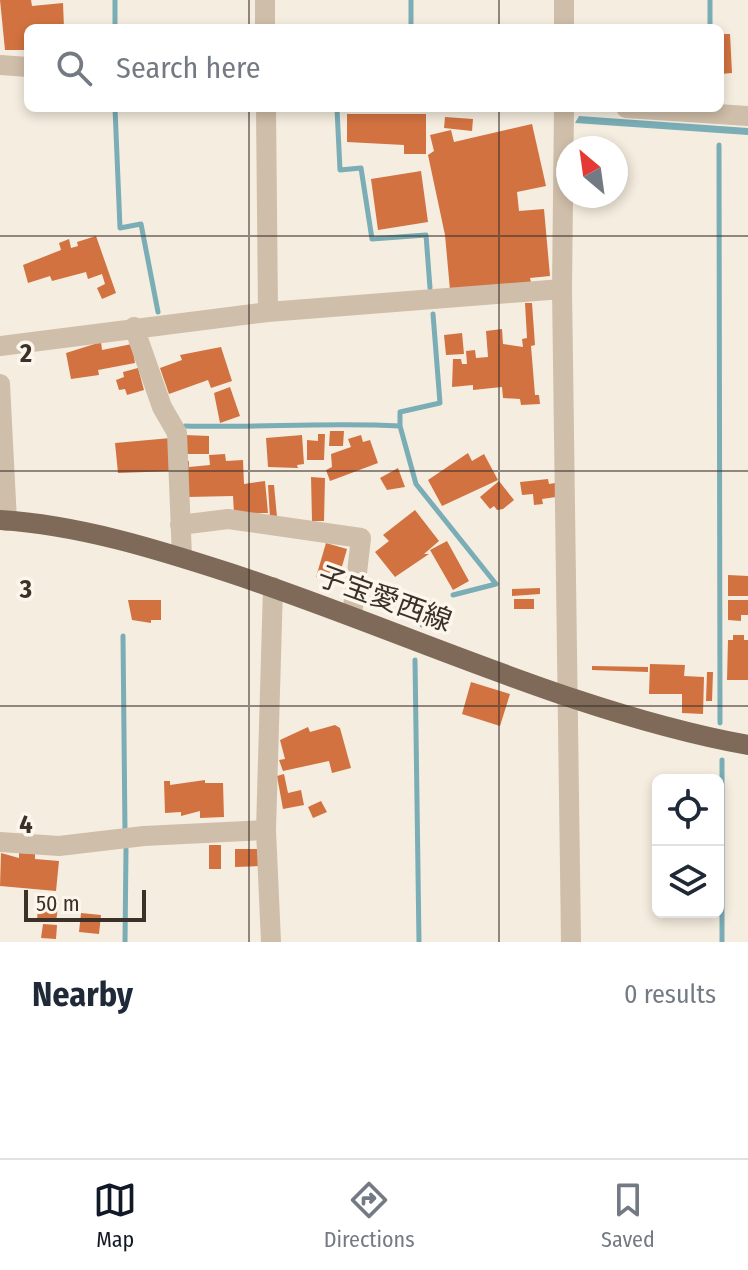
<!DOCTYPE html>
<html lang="en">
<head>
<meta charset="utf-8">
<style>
	body { margin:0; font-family:"Fira Sans Condensed","Noto Sans JP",sans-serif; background:#f2f2f3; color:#1f2937 }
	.controls { position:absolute; right:24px; bottom:24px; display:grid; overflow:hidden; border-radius:12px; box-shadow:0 4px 12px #0003 }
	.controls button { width:72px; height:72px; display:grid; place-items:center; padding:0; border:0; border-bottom:2px solid #e0e1e3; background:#fff; color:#1f2937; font:40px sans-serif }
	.compass { position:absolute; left:556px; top:136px; width:72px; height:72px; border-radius:50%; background:#fff; box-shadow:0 4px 12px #0003; rotate:331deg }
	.scale { position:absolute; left:24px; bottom:20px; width:122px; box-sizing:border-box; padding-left:8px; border:4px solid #3c3129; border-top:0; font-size:22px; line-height:28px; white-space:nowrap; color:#3c3129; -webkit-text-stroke:6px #fcf6ec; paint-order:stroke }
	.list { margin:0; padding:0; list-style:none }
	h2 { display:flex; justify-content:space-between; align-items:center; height:104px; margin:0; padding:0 32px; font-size:34px }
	h2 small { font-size:26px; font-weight:400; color:#747a83 }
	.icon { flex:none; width:44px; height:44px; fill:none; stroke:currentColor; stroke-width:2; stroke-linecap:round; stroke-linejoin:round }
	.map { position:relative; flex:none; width:748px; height:942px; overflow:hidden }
	.search { position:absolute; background:#fff; box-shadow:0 4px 12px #0003; left:24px; right:24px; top:24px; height:88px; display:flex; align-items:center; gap:20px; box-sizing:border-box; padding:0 28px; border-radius:12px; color:#747a83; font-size:30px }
	.sheet { height:216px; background:#fff }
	nav { display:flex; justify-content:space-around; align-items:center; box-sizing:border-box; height:112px; border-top:2px solid #e0e1e3; background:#fff; font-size:22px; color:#747a83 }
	nav a { display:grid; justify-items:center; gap:4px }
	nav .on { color:#111827 }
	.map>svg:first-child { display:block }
	.water { fill:#7aadb6 }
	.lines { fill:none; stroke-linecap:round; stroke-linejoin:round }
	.stream { stroke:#7aadb6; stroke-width:5 }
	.building { fill:#d27240 }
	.minor { stroke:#cfbea9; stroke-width:20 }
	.major { stroke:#7f6a59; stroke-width:20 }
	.grid { fill:none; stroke:#3c3129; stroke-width:2; stroke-opacity:0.55 }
	.labels { text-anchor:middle; stroke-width:7; stroke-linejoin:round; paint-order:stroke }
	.street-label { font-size:28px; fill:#3c3129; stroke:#fcf6ec }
	.grid-label { font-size:26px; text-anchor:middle; font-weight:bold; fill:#3c3129; stroke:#fcf6ec; stroke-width:7; stroke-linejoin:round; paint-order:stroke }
</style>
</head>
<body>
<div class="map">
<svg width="748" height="942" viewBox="0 0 748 942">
	<rect width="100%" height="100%" fill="#f5eddf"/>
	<path class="water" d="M 579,116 L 748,128 L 748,135 L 575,123 Z"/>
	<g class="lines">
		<path class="stream" d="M 115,0 L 115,28
			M 411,0 L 411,28
			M 710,0 L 710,28
			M 115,108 L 120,228 L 141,224 L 158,312
			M 337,109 L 340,170 L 361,168 L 372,239 L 426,235 L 430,288
			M 719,145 L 720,723
			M 433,314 L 440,403 L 400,412 L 400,426 L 416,484 L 496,584 L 453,595
			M 185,426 C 257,428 328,422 400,426
			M 422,625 L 429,602
			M 123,636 L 125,832
			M 415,660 L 419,942
			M 722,760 L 722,942
			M 125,942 L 126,849"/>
	</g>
	<path class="building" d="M 0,0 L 31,0 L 32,6 L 63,3 L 64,28 L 28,28 L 28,50 L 5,50 Z
		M 720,34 L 730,34 L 732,73 L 720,74 Z
		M 347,114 L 426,114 L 426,154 L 404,154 L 404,145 L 347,142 Z
		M 445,117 L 473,119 L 472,131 L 444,128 Z
		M 532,124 L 546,186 L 517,192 L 519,211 L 544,209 L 550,276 L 530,278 L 531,282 L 450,290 L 445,235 L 428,155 L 434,151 L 430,135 L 451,130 L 454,142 Z
		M 421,171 L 428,222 L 378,230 L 371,179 Z
		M 96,236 L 116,293 L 102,299 L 97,288 L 105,284 L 102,274 L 88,279 L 86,272 L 52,281 L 50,276 L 28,283 L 23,265 L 61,250 L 59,243 L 69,239 L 71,248 L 78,246 L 77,242 Z
		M 525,303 L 532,303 L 535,345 L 531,346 L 535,395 L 539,395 L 540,404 L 521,405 L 520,399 L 503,398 L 502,387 L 473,390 L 473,385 L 452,387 L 453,359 L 461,359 L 462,364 L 467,364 L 466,351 L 475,350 L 476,358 L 488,357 L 486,331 L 502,329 L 503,344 L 523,347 L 522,339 L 527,338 Z
		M 462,333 L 464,354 L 446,355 L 444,335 Z
		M 101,342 L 102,350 L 132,344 L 135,363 L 98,370 L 99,375 L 71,379 L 66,353 Z
		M 221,347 L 232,381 L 211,388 L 208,380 L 169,394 L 160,368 L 182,360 L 180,355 Z
		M 138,368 L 144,390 L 127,395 L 125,389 L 119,390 L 116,380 L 124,377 L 123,372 Z
		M 230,387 L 240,416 L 220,423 L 214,393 Z
		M 330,431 L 344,431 L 343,446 L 329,446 Z
		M 318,434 L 325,434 L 324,460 L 307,460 L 307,440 L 318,441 Z
		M 185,435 L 209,436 L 209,454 L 185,454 Z
		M 302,435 L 304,464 L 297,465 L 298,468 L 268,467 L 266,438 Z
		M 361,435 L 363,442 L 370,440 L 378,463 L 330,481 L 326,470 L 332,467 L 331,454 L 351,447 L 348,439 Z
		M 171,438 L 174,471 L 118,473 L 115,443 Z
		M 468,453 L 472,461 L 484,454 L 498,480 L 442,506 L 428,480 Z
		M 225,454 L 226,461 L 243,460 L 244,484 L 265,481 L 268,513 L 234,513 L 233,496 L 187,497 L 184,462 L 189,461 L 189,467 L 210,465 L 209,455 Z
		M 398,468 L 405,487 L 387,490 L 380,478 Z
		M 311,477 L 325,478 L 324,521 L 312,521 Z
		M 548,479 L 549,484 L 555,483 L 556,497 L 542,499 L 543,504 L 534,505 L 533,494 L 522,495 L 520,482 Z
		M 499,481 L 514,500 L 503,509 L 497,510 L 494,506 L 490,509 L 480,497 Z
		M 268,485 L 274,485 L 277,517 L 270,518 Z
		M 415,510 L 439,541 L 424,554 L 429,554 L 395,577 L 375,552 L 389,541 L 383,535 Z
		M 447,541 L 469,581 L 453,590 L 430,550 Z
		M 326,543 L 347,549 L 337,584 L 316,577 Z
		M 728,575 L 748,576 L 748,596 L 728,596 Z
		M 540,588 L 540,594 L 512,596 L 512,589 Z
		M 514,599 L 534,599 L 534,609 L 514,609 Z
		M 128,600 L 161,600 L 161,620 L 151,620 L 151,623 L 132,620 Z
		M 728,600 L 748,600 L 748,615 L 741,615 L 741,621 L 728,620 Z
		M 733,635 L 744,635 L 744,640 L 748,640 L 748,680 L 727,680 L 728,640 L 733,640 Z
		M 650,664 L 685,665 L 684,676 L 704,677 L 703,714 L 682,713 L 682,694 L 649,694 Z
		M 592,666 L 648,667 L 648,672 L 592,670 Z
		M 707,672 L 713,672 L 712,701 L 706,701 Z
		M 471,682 L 510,694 L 500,726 L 462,714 Z
		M 335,725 L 340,728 L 351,768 L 332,773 L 329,761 L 283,771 L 279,760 L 285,759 L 280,740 L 308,727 L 310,732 Z
		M 284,774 L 288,793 L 301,790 L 304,805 L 283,809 L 277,776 Z
		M 205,780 L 205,783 L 223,783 L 224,817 L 200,818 L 200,811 L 181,816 L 181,812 L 165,813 L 164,781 L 170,781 L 170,785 Z
		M 321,801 L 327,812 L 313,818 L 308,807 Z
		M 209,845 L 221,845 L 221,869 L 209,869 Z
		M 235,849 L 262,849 L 262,866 L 235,867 Z
		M 1,853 L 19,858 L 19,853 L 35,854 L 35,859 L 59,861 L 56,891 L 0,886 Z
		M 39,897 L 59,899 L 56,922 L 37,920 Z
		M 81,913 L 101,915 L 99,934 L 79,932 Z
		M 43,924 L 57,925 L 56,939 L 41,938 Z"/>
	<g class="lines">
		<path class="minor" d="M 265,0 L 265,28
			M 564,0 L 564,28
			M 0,65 L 28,67
			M 266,108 L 268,312
			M 564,108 L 562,289 L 571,942
			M 626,108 L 748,116
			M 134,327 L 162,407 L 177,433 L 182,557
			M 0,346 L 268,312 L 562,289
			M 0,384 L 7,521
			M 180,525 L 228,519 L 361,538 L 352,616
			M 0,842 L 59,846 L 144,836 L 266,830
			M 271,942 L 266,830 L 273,587"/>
		<path class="major" d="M 0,520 C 79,525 156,549 230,573 C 400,629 573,713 748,745"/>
	</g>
	<path class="grid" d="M 249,0 L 249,28M 499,0 L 499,28M 249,108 L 249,942M 499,108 L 499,942M 0,236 L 748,236M 0,471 L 748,471M 0,706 L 748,706"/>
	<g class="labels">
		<g class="street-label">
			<text transform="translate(385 598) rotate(20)" y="10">子宝愛西線</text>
		</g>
	</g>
	<g class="grid-label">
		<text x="26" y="362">2</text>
		<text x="26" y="598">3</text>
		<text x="26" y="833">4</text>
	</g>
</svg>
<div class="controls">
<button><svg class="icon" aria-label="locate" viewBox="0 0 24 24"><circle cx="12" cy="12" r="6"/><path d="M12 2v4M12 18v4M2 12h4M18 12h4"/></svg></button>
<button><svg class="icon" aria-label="layers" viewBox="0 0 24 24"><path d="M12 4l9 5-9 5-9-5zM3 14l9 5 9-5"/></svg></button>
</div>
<svg class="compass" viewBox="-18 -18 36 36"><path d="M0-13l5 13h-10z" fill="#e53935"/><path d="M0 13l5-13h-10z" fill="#747a83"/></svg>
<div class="scale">50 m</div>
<div class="search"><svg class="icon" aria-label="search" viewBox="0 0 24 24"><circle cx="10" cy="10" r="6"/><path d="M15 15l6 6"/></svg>Search here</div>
</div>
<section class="sheet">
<h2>Nearby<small>0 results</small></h2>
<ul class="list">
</ul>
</section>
<nav>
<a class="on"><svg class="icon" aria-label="map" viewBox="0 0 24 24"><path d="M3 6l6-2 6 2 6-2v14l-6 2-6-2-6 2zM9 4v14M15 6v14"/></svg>Map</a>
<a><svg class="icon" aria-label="directions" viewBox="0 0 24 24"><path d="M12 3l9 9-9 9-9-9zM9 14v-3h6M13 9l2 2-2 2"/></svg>Directions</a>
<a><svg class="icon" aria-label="saved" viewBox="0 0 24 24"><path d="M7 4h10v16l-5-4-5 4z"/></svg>Saved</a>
</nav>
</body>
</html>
